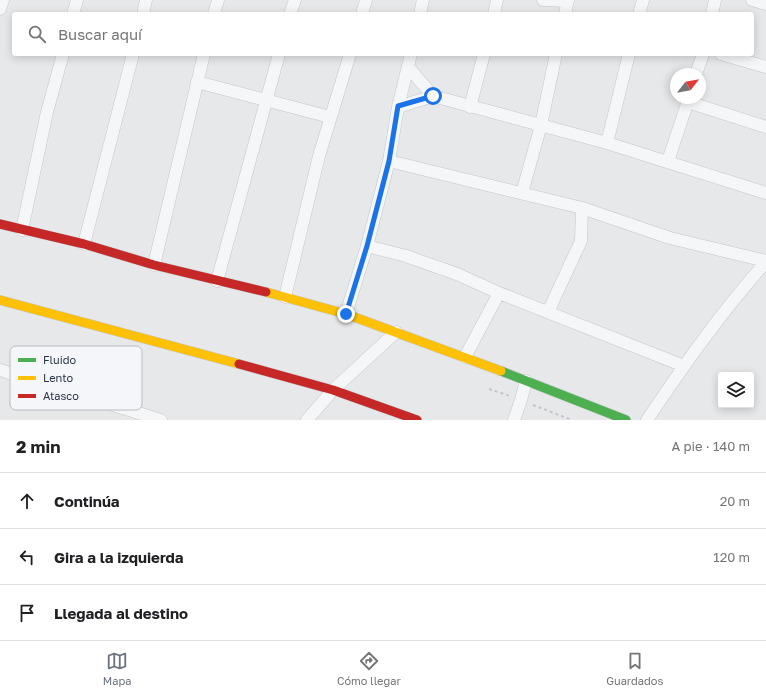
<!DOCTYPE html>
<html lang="es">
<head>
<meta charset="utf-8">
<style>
	body { margin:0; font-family:"Golos Text",sans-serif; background:#f2f2f2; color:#202124 }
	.controls { position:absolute; right:12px; bottom:12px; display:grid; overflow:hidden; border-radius:4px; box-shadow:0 2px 10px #0003 }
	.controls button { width:36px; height:36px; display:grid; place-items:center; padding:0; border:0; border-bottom:1px solid #e0e0e0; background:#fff; color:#202124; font:20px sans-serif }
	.compass { position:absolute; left:670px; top:68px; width:36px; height:36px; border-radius:50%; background:#fff; box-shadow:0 2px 10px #0003; rotate:59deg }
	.stop { position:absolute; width:12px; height:12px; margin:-9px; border:3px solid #1a73e8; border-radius:50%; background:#fff }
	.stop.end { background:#1a73e8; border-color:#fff; box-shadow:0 1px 4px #0008 }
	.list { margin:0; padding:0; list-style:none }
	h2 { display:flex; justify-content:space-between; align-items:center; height:52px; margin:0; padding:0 16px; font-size:17px }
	h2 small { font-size:13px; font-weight:400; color:#757577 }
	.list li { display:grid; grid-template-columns:26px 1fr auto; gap:12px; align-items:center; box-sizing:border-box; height:56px; padding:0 16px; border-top:1px solid #e0e0e0 }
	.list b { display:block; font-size:15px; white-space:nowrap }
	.list em { font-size:13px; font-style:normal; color:#757577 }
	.icon { flex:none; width:22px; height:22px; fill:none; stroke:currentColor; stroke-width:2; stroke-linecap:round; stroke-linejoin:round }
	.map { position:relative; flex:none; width:766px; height:420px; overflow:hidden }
	.search { position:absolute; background:#fff; box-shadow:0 2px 10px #0003; left:12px; right:12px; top:12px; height:44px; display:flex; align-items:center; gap:10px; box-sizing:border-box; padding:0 14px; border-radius:4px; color:#757577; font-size:15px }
	.sheet { height:220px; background:#fff }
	nav { display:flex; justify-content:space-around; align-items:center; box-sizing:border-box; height:56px; border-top:1px solid #e0e0e0; background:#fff; font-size:11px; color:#757577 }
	nav a { display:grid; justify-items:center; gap:2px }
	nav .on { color:#6c737f }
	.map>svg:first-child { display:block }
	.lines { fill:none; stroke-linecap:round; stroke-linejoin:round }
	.street-casing { stroke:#c4c6c8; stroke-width:13 }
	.fast-casing { stroke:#c4c6c8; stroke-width:10 }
	.slow-casing { stroke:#c4c6c8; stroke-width:10 }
	.jam-casing { stroke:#c4c6c8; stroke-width:10 }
	.path { stroke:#c5c6ca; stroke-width:2; stroke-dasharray:3 3; stroke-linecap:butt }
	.street { stroke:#f5f6f7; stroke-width:12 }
	.fast { stroke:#4caf50; stroke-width:9 }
	.slow { stroke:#ffc107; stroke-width:9 }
	.jam { stroke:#c62828; stroke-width:9 }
	.route { stroke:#1a73e8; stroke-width:5 }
	.key { fill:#f4f6f9; stroke:#b8bcc3; stroke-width:1 }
	.key-label { font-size:11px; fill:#2b3445 }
</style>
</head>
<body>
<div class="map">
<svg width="766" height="420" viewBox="0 0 766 420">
	<rect width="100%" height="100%" fill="#e6e8ea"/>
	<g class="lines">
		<g class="street-casing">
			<path id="street" d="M 543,0 L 568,1
				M 752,0 L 766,4
				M 0,9 L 3,0
				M 73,14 L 77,0
				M 143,14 L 146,0
				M 214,14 L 218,0
				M 290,14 L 295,0
				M 362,14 L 366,0
				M 420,14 L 423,0
				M 494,14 L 497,0
				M 565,14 L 568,0
				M 639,14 L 643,0
				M 712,14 L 715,0
				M 721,54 L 766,67
				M 408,67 L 433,96
				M 696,74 L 703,54
				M 197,82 L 330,117
				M 688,102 L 766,127
				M 398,107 L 433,96 L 607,143 L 766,193
				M 470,107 L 484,54
				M 607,143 L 629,54
				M 389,161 L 582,208 L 670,238 L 766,261
				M 668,161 L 689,98
				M 522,193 L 541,125 L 556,54
				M 22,230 L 47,112 L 63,54
				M 84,244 L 133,54
				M 367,246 L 406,256 L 457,274 L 499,293 L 684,366
				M 154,265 L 204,54
				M 217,281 L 279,54
				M 285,297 L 319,156 L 350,54
				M 548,312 L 581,241 L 582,208
				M 346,314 L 367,246 L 389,161 L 398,107 L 411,54
				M 465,357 L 499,293
				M 0,370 L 161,420
				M 307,420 L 333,390 L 396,332
				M 514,420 L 521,400 L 526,381
				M 647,420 C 684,365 722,311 766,262"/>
		</g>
		<g class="fast-casing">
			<path id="fast" d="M 501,371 L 626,420"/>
		</g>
		<g class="slow-casing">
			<path id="slow" d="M 266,292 L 346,314 L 501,371
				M 0,300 L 239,364"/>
		</g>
		<g class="jam-casing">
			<path id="jam" d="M 0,224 L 84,244 L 154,265 L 266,292
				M 239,364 L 333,390 L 417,420"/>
		</g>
		<path class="path" d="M 489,389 L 510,396
			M 533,405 L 572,420"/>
		<use href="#street" class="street"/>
		<use href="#fast" class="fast"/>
		<use href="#slow" class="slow"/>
		<use href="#jam" class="jam"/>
	</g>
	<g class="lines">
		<path class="route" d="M 346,314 L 367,246 L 389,161 L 398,106 L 433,96"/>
	</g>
	<rect x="10" y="346" width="132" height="64" rx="6" class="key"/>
	<rect x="18" y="358" width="18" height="4" fill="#4caf50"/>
	<rect x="18" y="376" width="18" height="4" fill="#ffc107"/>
	<rect x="18" y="394" width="18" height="4" fill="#c62828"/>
	<g class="key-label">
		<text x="43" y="364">Fluido</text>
		<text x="43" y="382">Lento</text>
		<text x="43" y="400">Atasco</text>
	</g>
</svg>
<div class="controls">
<button><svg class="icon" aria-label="layers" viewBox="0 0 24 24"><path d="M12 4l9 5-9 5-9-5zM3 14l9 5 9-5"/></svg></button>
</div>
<svg class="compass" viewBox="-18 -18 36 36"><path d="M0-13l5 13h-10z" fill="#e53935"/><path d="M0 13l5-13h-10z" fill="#757577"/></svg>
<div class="stop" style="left:433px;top:96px"></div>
<div class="stop end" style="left:346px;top:314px"></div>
<div class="search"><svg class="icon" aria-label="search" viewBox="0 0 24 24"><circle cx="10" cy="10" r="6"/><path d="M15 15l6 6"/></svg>Buscar aquí</div>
</div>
<section class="sheet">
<h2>2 min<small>A pie · 140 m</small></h2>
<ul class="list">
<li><svg class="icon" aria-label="ahead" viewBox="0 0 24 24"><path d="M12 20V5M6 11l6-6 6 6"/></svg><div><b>Continúa</b></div><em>20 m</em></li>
<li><svg class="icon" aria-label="left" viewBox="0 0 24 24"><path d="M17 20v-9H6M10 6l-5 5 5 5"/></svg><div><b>Gira a la izquierda</b></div><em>120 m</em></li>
<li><svg class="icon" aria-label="arrive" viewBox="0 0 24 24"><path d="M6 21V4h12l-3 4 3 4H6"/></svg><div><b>Llegada al destino</b></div></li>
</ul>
</section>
<nav>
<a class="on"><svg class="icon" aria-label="map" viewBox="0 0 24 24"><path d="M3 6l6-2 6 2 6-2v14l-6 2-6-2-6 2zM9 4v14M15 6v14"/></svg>Mapa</a>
<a><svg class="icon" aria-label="directions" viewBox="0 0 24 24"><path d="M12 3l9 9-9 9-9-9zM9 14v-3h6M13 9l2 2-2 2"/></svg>Cómo llegar</a>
<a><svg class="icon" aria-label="saved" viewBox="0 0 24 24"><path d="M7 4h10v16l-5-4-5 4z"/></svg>Guardados</a>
</nav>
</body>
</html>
